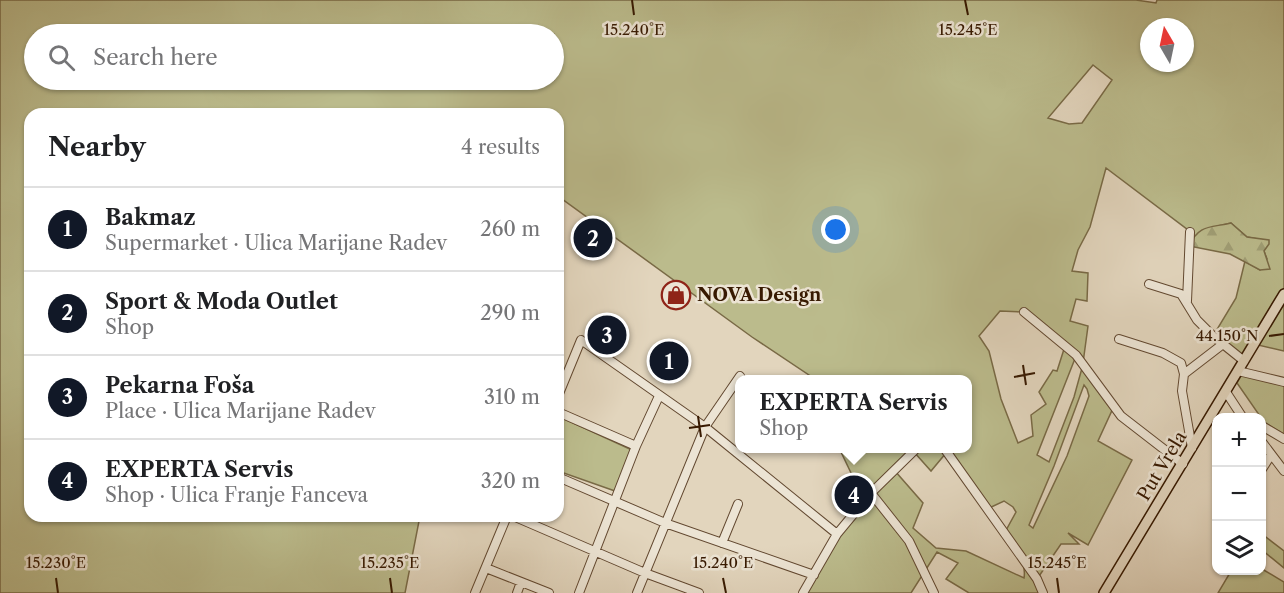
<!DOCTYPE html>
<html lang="en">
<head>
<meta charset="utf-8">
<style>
	body { margin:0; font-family:"Libre Caslon Text",serif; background:#f6f6f6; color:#202124 }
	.controls { position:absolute; right:18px; bottom:18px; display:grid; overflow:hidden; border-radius:12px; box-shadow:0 2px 4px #0004 }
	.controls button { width:54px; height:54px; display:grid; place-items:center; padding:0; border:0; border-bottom:2px solid #e0e0e0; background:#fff; color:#202124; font:30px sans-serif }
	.compass { position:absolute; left:1140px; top:18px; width:54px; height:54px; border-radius:50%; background:#fff; box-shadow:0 2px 4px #0004; rotate:351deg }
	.you { position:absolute; left:836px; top:230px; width:21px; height:21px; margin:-15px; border:4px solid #fff; border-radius:50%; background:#1a73e8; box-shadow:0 0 0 9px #1a73e833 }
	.badge { display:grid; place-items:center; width:39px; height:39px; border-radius:50%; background:#111827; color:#fff; font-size:20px; font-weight:700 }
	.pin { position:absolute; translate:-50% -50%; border:3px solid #fff; box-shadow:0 2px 6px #0006 }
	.popup { position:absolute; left:735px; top:375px; width:237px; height:78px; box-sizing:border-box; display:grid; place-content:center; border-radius:12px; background:#fff; filter:drop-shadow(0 2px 4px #0005); font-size:20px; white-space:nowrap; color:#757577 }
	.popup b { font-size:22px; color:#202124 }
	.popup::after { content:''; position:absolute; left:50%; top:100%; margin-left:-12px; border:12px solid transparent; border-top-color:#fff }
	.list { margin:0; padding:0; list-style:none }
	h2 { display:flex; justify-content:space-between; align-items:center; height:78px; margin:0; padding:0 24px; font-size:26px }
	h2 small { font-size:20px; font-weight:400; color:#757577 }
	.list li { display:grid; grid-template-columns:39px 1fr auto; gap:18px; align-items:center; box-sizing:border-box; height:84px; padding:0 24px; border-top:2px solid #e0e0e0 }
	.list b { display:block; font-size:22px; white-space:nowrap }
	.list p { margin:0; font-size:20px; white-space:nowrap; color:#757577 }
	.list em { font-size:20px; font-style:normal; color:#757577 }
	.icon { flex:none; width:33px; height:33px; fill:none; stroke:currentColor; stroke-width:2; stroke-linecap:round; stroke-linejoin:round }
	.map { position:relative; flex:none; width:1284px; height:593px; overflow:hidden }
	.search { position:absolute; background:#fff; box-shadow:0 2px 4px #0004; left:24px; top:24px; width:540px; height:66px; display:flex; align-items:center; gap:15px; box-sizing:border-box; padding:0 21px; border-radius:33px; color:#757577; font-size:22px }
	.panel { position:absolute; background:#fff; box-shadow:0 2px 4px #0004; left:24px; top:108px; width:540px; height:414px; border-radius:18px }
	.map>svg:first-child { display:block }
	.grass { fill:#bbbb8c; stroke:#796a46; stroke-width:1.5; fill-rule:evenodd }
	.forest { fill:url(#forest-firs); stroke:#796a46; stroke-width:1.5 }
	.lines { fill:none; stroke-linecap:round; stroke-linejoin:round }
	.minor-casing { stroke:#624830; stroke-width:10 }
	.major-casing { stroke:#371901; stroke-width:12 }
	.minor { stroke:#ece4d4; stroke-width:8 }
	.major { stroke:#e2d5bd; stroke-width:9 }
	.ticks { fill:none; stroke:#371901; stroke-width:2 }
	.labels { text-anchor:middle; stroke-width:5; stroke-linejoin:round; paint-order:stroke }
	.poi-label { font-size:18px; font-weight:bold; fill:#371901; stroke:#ece4d4; text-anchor:start }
	.street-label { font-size:18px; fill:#371901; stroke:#ece4d4 }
	.ticks-label { font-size:15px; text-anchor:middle; fill:#371901; stroke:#ece4d4; stroke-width:5; stroke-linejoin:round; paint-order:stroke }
</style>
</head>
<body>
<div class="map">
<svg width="1284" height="593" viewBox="0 0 1284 593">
	<defs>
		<pattern id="forest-firs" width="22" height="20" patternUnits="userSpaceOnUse" patternTransform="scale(1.5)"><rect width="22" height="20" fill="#bbbb8c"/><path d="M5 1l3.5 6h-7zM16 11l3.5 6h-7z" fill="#a1a077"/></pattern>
	</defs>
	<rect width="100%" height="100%" fill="#e2d5bd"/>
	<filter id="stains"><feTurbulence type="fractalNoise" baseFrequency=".00333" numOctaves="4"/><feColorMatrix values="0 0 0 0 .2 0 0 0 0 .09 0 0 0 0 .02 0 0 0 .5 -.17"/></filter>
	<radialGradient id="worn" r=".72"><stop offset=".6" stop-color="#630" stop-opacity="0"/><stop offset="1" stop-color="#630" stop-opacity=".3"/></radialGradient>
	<path class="grass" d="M 0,0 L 1136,0 L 1156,3 L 1157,0 L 1284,0 L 1284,301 L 1278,304 L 1284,307 L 1284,351 L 1254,344 L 1244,361 L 1213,336 L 1236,298 L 1245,261 L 1260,270 L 1267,259 L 1264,251 L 1263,240 L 1247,237 L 1231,223 L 1218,226 L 1189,246 L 1188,230 L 1106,168 L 1090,227 L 1078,250 L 1072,271 L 1088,273 L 1087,301 L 1076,299 L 1070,321 L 1088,326 L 1083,363 L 1076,356 L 1037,455 L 1049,462 L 1074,397 L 1082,368 L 1114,406 L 1098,441 L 1132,460 L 1088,545 L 1068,533 L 1079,544 L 1061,544 L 1037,579 L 1043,593 L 969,593 L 946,579 L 958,563 L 937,552 L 911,593 L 803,593 L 837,534 L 871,493 L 853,477 L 840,450 L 841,449 L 968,448 L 968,380 L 815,379 L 752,337 L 558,196 L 558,114 L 30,114 L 30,516 L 420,516 L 405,593 L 0,593 ZM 1149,27 L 1185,27 L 1185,63 L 1149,63 ZM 34,34 L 554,34 L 554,80 L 34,80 ZM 1093,65 L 1112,80 L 1082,123 L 1069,124 L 1048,118 ZM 1000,311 L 1024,312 L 1065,346 L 1057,371 L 1053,370 L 1039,392 L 1046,404 L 1031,415 L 1033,436 L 1018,443 L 1001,399 L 989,351 L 979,336 ZM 1084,385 L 1087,389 L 1089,396 L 1067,456 L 1033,528 L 1029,525 L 1054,466 ZM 914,452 L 931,471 L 946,453 L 987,509 L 1004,501 L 1013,507 L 1016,512 L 1004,534 C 1013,546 1027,561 1024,578 L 966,551 L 936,548 L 913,528 L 923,503 L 895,471 Z
		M 1245,369 L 1284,381 L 1284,434 L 1264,422 L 1237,383 Z
		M 558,416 L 632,450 L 615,491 L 558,471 Z
		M 1262,534 L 1284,551 L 1284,568 L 1262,550 Z
		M 1262,569 L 1284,582 L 1284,593 L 1218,593 L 1231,571 L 1262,570 Z"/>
	<path class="forest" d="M 1231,223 L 1247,237 L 1269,240 L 1269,244 L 1264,251 L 1270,269 L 1260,270 L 1230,254 L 1189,246 C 1199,224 1210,228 1231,223 Z"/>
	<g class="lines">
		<g class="minor-casing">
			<path id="minor" d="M 1149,284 L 1181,294 L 1197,320 L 1213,336 L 1244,361
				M 1187,301 L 1190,232
				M 1024,312 L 1076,355 L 1121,416 L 1183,464
				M 1119,339 L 1163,353 L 1181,363 L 1184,374
				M 1238,371 L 1284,382
				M 1226,392 L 1243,418
				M 558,396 L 581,340 L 705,427 L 837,534
				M 558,412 L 636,446
				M 1262,426 L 1284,439
				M 1262,442 L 1284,471
				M 944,448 L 1037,579 L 1043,593
				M 1192,448 L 1182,391 L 1184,374 L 1223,344
				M 1262,469 L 1271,455
				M 558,477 L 665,523 L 814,575
				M 871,493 L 909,541 L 934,593
				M 513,516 L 645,573 L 699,593
				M 722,543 L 738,504
				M 486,568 L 549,593
				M 475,593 L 507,516
				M 517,593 L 521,582
				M 579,593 L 636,446 L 659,396
				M 637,593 L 705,427 L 740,376
				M 803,593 L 837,534 L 871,493 L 917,448"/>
		</g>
		<g class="major-casing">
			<path id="major" d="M 1104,593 L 1284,294"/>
		</g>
		<use href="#minor" class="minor"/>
		<use href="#major" class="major"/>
	</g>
	<path class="ticks" d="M 632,0 L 634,15M 965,0 L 968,15M 1269,336 L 1284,334M 1023,365 L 1026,385M 1014,377 L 1035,373M 698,416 L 701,437M 689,428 L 710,425M 56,578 L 58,593M 390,578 L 392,593M 723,578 L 726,593M 1057,578 L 1059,593"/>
	<defs>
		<g id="shop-ring" transform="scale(1.5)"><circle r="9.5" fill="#ece4d4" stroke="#8f2418" stroke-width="1.5"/><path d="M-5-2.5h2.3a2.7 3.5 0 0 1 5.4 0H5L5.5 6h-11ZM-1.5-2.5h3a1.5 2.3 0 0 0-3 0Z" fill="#8f2418"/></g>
	</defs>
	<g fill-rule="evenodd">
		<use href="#shop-ring" x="676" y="295"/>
	</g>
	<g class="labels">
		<g class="poi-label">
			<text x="697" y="301">NOVA Design</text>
		</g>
		<g class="street-label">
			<text transform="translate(1162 466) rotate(-59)" y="6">Put Vrela</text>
		</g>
	</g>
	<g class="ticks-label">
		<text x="634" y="35">15.240°E</text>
		<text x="968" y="35">15.245°E</text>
		<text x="1227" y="341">44.150°N</text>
		<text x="56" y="568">15.230°E</text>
		<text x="390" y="568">15.235°E</text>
		<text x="723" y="568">15.240°E</text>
		<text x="1057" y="568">15.245°E</text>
	</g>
	<rect width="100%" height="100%" filter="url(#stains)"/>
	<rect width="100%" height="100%" fill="url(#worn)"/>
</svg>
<div class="controls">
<button>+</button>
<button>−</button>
<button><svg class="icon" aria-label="layers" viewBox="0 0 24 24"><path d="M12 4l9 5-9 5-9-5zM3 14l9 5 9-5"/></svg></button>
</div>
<svg class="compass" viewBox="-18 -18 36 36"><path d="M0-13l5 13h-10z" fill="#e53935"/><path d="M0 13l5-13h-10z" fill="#757577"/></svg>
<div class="you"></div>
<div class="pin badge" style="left:669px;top:361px">1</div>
<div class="pin badge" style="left:593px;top:238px">2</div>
<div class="pin badge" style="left:607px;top:335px">3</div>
<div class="pin badge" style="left:854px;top:495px">4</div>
<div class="popup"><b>EXPERTA Servis</b>Shop</div>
<div class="search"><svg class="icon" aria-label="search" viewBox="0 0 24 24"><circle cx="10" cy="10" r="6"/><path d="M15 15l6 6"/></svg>Search here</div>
<section class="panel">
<h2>Nearby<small>4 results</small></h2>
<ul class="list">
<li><span class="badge">1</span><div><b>Bakmaz</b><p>Supermarket · Ulica Marijane Radev</p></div><em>260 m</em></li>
<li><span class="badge">2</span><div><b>Sport &amp; Moda Outlet</b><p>Shop</p></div><em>290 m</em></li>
<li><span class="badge">3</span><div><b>Pekarna Foša</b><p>Place · Ulica Marijane Radev</p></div><em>310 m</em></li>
<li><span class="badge">4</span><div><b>EXPERTA Servis</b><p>Shop · Ulica Franje Fanceva</p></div><em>320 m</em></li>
</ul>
</section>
</div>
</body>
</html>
